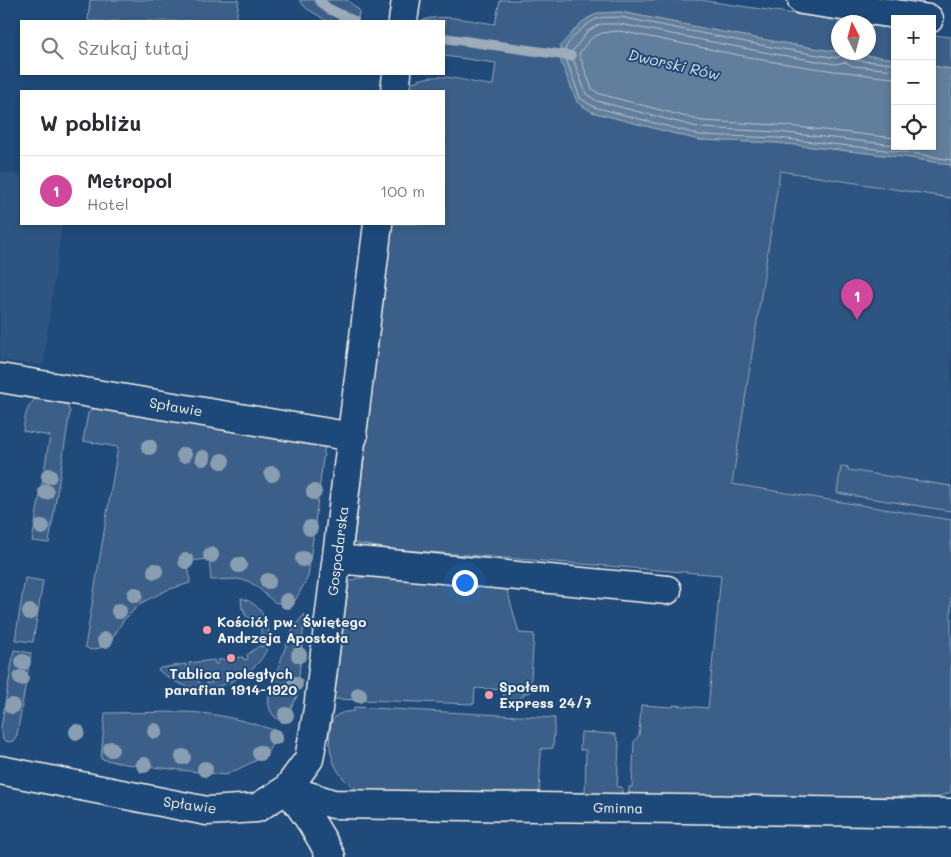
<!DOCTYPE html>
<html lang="pl">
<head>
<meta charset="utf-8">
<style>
	body { margin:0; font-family:Mali,sans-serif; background:#f2f2f3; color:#2b2b33 }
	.controls { position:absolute; right:15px; top:15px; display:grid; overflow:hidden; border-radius:0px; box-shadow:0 2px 8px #0003 }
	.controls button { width:45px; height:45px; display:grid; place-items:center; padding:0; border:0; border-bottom:1px solid #e1e1e2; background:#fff; color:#2b2b33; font:25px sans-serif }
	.compass { position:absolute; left:831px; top:15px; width:45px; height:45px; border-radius:50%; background:#fff; box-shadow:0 2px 8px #0003; rotate:354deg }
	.you { position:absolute; left:464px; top:582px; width:18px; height:18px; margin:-12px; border:4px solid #fff; border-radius:50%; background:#1a73e8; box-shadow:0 0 0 8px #1a73e833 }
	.badge { display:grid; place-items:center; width:32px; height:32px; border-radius:50%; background:#8a5d65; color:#fff; font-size:16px; font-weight:700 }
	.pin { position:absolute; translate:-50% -41px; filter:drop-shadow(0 1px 2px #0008) }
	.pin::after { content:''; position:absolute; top:26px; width:18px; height:15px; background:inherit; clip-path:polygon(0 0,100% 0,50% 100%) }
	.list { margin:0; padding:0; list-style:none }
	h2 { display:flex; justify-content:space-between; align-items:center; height:65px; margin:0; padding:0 20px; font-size:21px }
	h2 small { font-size:16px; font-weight:400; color:#7c7c81 }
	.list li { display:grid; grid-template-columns:32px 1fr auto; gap:15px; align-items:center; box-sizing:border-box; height:70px; padding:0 20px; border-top:1px solid #e1e1e2 }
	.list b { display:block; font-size:19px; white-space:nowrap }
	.list p { margin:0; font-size:16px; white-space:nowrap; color:#7c7c81 }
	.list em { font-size:16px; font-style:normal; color:#7c7c81 }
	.icon { flex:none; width:28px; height:28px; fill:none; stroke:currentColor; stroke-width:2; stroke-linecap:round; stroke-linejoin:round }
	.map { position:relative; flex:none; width:951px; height:857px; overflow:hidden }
	.search { position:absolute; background:#fff; box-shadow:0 2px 8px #0003; left:20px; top:20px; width:425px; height:55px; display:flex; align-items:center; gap:12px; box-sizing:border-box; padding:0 18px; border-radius:0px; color:#7c7c81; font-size:19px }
	.panel { position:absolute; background:#fff; box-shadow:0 2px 8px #0003; left:20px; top:90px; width:425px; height:135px; border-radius:0px }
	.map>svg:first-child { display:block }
	.built { fill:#2d5581 }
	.green { fill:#3a5f88; stroke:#97a8b8 }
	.water { fill:#627e9d; stroke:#9cacbb }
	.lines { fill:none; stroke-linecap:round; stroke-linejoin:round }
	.shore { stroke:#bac3ca; stroke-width:1 }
	.stream { stroke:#9cacbb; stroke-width:10 }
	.minor-casing { stroke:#f4f1e8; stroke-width:31 }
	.minor { stroke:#1f4a7a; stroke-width:28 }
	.tree { fill:#8a9eb1 }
	.poi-dot { fill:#ff9aa2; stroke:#1f4a7a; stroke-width:2 }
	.labels { text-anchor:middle; stroke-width:4; stroke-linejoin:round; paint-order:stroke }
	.street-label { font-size:14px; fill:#f4f1e8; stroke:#1f4a7a }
	.poi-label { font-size:14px; font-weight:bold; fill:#f4f1e8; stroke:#1f4a7a; text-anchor:start }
	.water-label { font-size:15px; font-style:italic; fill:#dee0dd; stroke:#1f4a7a }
</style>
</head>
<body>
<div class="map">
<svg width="951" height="857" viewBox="0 0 951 857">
	<rect width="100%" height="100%" fill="#1f4a7a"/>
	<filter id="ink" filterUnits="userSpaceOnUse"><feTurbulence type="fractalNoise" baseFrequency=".02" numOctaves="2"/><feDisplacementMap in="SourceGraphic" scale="10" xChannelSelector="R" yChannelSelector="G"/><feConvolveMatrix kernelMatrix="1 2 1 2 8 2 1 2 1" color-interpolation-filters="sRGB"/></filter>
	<g filter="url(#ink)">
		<path class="built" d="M 786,28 L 838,52 L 868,52 L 895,48 L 895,146 L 932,146 L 932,54 L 951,58 L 951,520 L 732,484 Z
			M 0,172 L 21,175 L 21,224 L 62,224 L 43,365 L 0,360 Z"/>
		<path class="green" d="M 90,0 L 239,0 L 236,21 L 88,21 Z
			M 299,0 L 347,0 L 359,10 L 358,21 L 327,21 L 306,8 Z
			M 500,0 L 700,0 L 849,22 L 838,22 L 838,52 L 868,52 L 869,25 L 895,29 L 895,59 C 803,49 712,30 621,12 C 595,13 588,14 570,35 L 577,102 L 592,112 L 699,140 L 778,143 L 911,158 L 951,165 L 951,198 L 780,171 L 732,484 L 951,520 L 951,792 L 939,797 L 629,796 L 629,787 L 632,787 L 634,742 L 639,735 L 641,705 L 673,707 L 673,705 L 708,708 L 721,575 L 391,549 L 354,543 L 392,224 L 444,224 L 444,91 L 408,91 L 409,84 C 441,68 461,83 493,85 L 496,63 L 444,56 L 444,21 L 422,21 C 438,12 477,22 495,24 Z
			M 932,35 L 951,37 L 951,69 L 932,66 Z
			M 39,396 L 66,402 L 70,412 L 49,543 L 32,541 L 50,436 L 23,431 C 25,416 26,405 39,396 Z
			M 98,405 L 325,444 L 308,577 L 292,606 L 274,602 L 256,586 L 248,581 L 237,579 L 211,580 L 209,559 L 188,561 L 190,583 L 167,590 L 141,603 L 123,621 L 110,642 L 104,647 L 91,650 L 85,647 L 118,447 L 83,441 L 88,413 Z
			M 841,466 L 848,467 L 848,470 L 951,486 L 951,511 L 837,493 Z
			M 368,577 L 506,586 L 519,633 L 534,634 L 530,693 L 524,693 L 523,696 L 510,706 L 503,705 L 504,690 L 475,688 L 474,704 L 334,699 L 349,582 L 357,578 Z
			M 25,578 L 43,581 L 33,642 L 15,640 Z
			M 241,598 C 254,602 261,609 266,621 C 281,659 238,684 206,689 L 206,683 L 212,683 L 211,678 L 198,679 L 199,683 L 203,684 L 203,689 C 186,689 172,681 158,670 L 160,668 L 186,664 L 186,668 L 189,668 L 189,663 L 214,660 L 215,664 L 218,664 L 218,660 L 243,657 L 244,660 L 248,659 L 247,655 L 259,646 L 263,647 L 264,643 L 261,641 L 261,627 L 264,624 L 262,620 L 258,622 L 245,615 L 244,609 L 242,609 Z
			M 305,614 L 297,696 L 284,723 C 258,712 271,684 279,665 C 286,647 290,628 305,614 Z
			M 14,650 L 31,653 L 17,735 L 13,741 L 9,742 L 3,740 L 1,728 Z
			M 354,707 L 555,718 L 553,748 L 541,749 L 539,796 L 367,793 C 360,791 353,788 347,782 C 333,769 328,750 330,731 C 331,726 331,721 335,717 C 340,712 347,712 354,711 Z
			M 186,712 C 219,713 249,722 280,732 L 265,756 L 226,775 L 126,764 L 101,759 L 105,713 Z
			M 581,732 L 615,734 L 619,743 L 617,787 L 622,787 L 622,796 L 585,796 L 586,750 L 580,750 Z"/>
		<path class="water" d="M 621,12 C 712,30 803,49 895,59 L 895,146 L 932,146 L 932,66 L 951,69 L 951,165 L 911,158 L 778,143 L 699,140 L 592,112 L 577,102 L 562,65 L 559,54 L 560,46 L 581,23 L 597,13 Z"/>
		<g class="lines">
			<path class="shore" d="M 843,52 L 841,56 L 836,58 L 771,47 L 620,17 C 613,18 603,16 597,19 C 586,23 566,41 564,53 L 580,98 L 594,107 L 700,135 L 778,138 L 912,153 L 951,160
				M 849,52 L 850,57 L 854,60 L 895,64
				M 895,70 L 853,66 L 845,62 L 835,64 L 769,53 L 620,24 L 600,24 L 588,31 L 571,53 L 586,94 L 597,101 L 701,128 L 778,132 L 895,145
				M 895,78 C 874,77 854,72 834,71 L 768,61 L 620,31 C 598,32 591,35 579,54 L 592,89 L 600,94 L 702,121 L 779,125 L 895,138"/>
			<path class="stream" d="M 319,0 L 327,8 L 354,21
				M 444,38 L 571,56"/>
			<g class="minor-casing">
				<path id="minor" d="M 802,0 L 929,19
					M 403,21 L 406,0
					M 395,91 L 397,74
					M 0,378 L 353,437
					M 337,559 L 667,590
					M 0,770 L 207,811 L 257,808 L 287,789 L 309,759 L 318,709 L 378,224
					M 287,789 L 333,804 L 951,813
					M 287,789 C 304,810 319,832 331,857"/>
			</g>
			<use href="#minor" class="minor"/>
		</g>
		<g class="tree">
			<circle cx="149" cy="447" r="8"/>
			<circle cx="184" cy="455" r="8"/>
			<circle cx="203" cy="458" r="8"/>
			<circle cx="222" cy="461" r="8"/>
			<circle cx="272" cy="474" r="8"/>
			<circle cx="49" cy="476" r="8"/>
			<circle cx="46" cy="492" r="8"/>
			<circle cx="314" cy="492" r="8"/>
			<circle cx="42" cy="527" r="8"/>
			<circle cx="310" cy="528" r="8"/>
			<circle cx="211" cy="555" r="8"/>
			<circle cx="303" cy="559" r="8"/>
			<circle cx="186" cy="561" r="8"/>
			<circle cx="239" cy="565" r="8"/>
			<circle cx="155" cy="571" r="8"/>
			<circle cx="268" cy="581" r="8"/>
			<circle cx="135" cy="595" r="8"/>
			<circle cx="287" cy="601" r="8"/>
			<circle cx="119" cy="611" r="8"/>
			<circle cx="30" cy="612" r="8"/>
			<circle cx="105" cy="640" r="8"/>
			<circle cx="299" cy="655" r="8"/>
			<circle cx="23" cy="662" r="8"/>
			<circle cx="21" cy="678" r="8"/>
			<circle cx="295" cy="684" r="8"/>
			<circle cx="359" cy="695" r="8"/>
			<circle cx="12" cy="706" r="8"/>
			<circle cx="286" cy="715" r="8"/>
			<circle cx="155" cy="731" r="8"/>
			<circle cx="77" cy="732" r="8"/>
			<circle cx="275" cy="737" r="8"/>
			<circle cx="111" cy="749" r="8"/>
			<circle cx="260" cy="753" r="8"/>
			<circle cx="183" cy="757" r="8"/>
			<circle cx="144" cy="765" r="8"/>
			<circle cx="205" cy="769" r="8"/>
		</g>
	</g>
	<g class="poi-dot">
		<circle cx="207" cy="630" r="5"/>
		<circle cx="231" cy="658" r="5"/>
		<circle cx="489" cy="695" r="5"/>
	</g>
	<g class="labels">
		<g class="street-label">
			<text transform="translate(176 407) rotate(10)" y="5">Spławie</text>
			<text transform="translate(338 551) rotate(-83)" y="5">Gospodarska</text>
			<text transform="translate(190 805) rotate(8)" y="5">Spławie</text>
			<text transform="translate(618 808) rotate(1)" y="5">Gminna</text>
		</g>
		<g class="poi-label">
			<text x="217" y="627">Kościół pw. Świętego<tspan x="217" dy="16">Andrzeja Apostoła</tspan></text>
			<text x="231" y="679" text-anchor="middle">Tablica poległych<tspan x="231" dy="16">parafian 1914-1920</tspan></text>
			<text x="499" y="692">Społem<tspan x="499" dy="16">Express 24/7</tspan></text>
		</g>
		<g class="water-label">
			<text transform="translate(674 65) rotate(13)" y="5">Dworski Rów</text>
		</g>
	</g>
</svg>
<div class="controls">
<button>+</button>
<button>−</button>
<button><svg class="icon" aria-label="locate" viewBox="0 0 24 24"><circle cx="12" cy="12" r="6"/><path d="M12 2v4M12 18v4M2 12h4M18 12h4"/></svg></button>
</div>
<svg class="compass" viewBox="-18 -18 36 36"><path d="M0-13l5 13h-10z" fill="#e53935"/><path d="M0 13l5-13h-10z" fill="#7c7c81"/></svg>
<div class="you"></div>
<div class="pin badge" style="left:857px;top:320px;background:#d1479c">1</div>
<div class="search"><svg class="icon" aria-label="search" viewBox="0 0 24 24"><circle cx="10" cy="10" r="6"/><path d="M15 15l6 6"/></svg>Szukaj tutaj</div>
<section class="panel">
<h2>W pobliżu<small></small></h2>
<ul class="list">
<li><span class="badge" style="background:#d1479c">1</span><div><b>Metropol</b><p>Hotel</p></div><em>100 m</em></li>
</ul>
</section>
</div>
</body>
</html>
